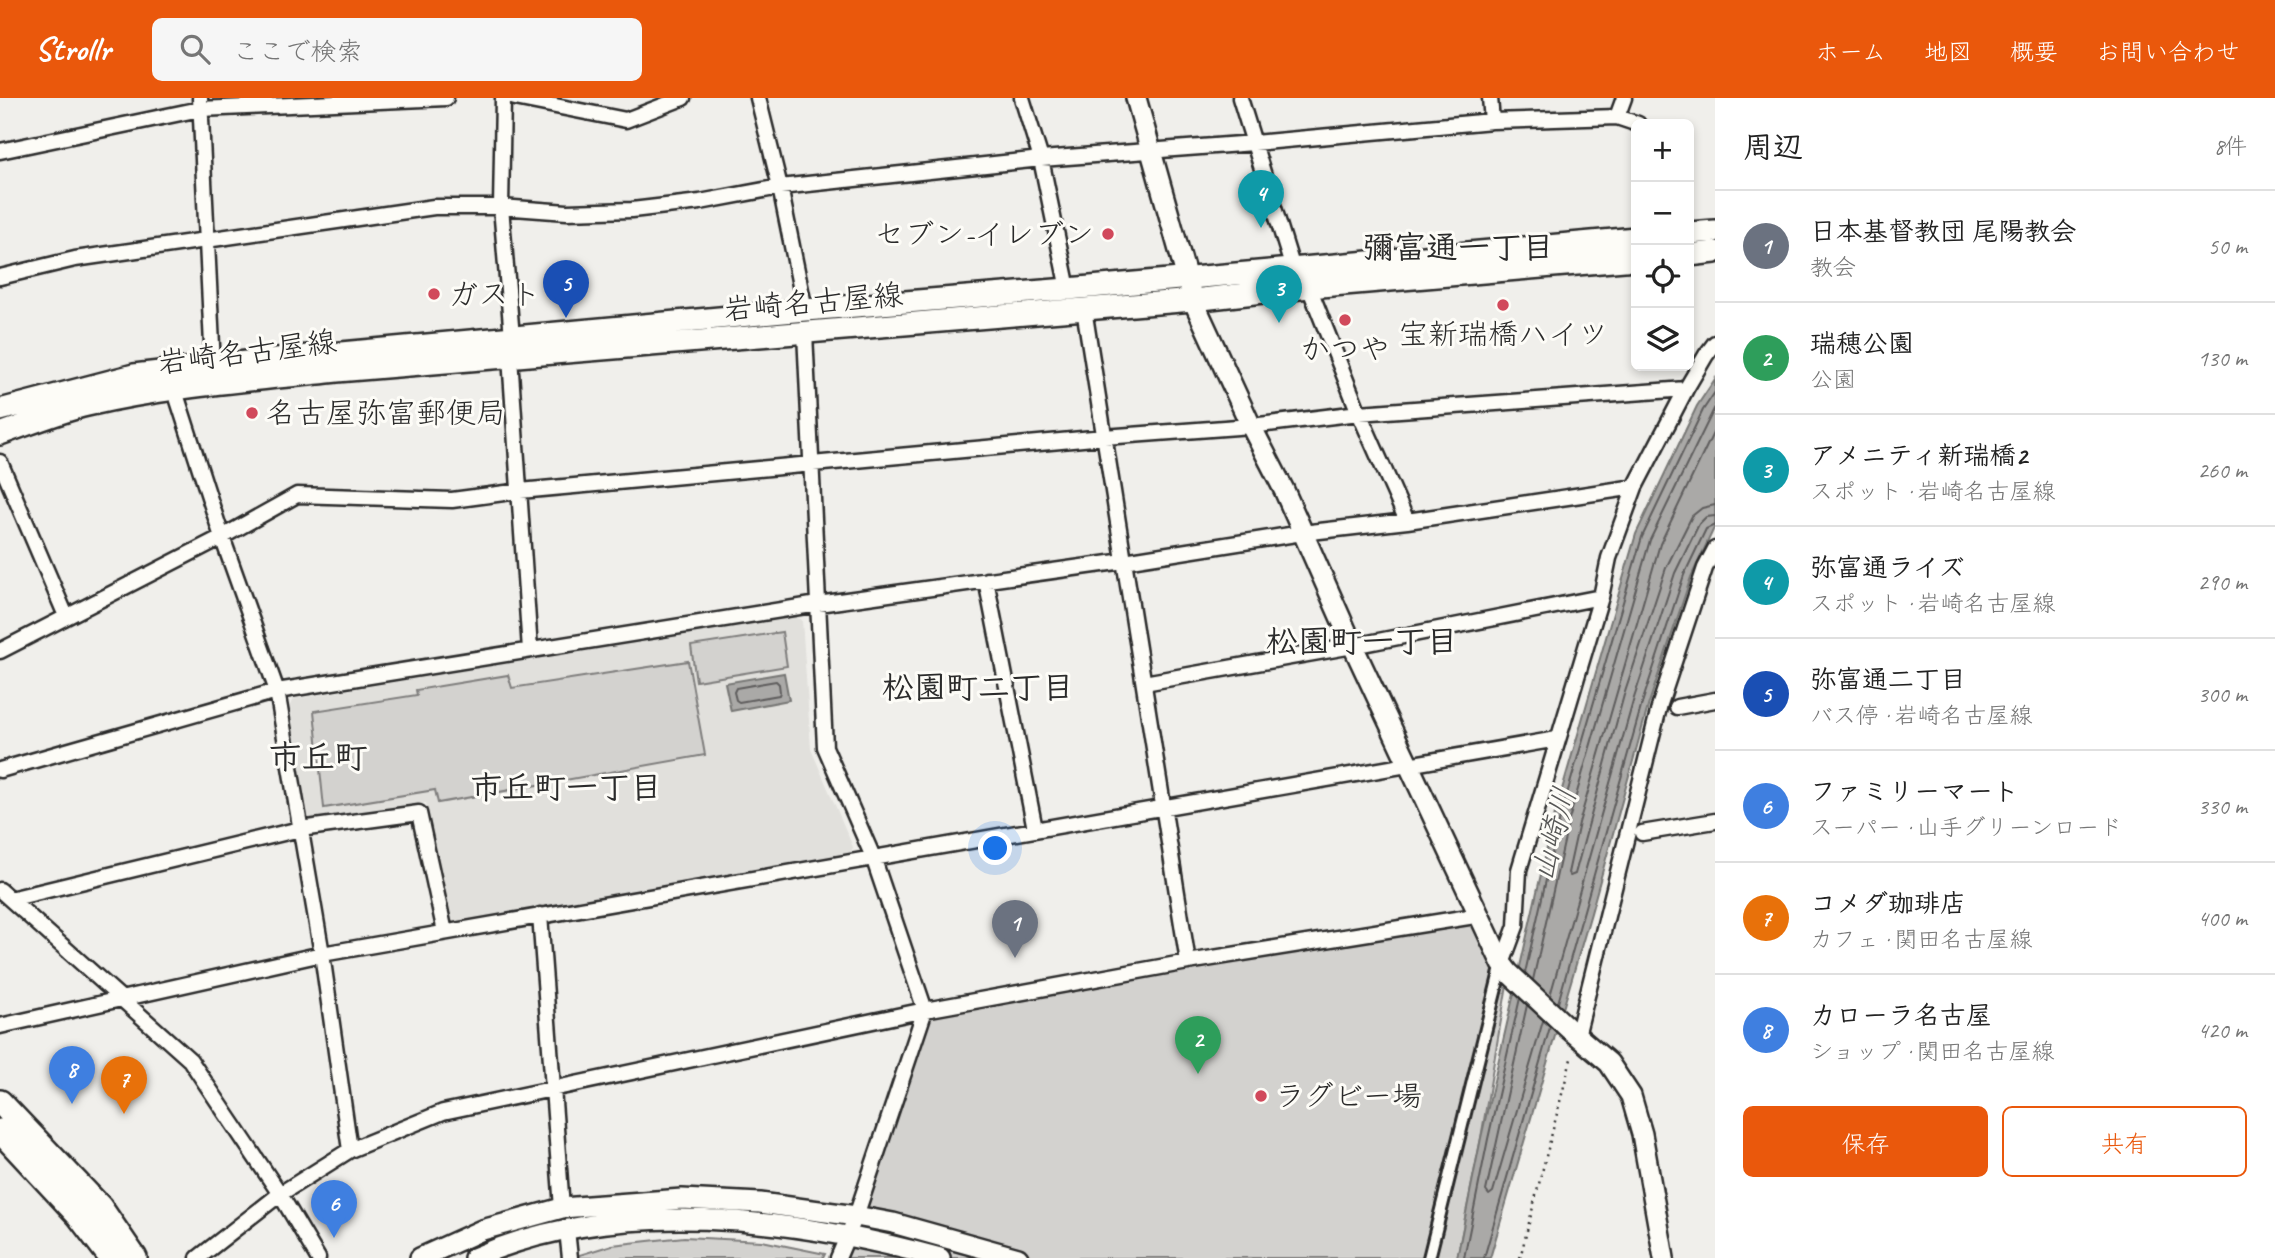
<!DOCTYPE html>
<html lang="ja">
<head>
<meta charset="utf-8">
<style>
	body { margin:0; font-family:Caveat,"Klee One",sans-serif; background:#f6f6f6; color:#222 }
	.controls { position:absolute; right:21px; top:21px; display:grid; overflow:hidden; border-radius:10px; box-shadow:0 4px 10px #0003 }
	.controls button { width:63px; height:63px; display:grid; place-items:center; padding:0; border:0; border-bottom:2px solid #e0e0e0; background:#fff; color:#222; font:35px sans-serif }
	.you { position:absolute; left:996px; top:751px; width:24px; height:24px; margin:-18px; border:5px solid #fff; border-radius:50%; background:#1a73e8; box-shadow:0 0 0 10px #1a73e833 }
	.badge { display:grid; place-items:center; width:46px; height:46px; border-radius:50%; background:#ea580c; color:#fff; font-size:23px; font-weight:700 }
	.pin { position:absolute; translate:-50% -58px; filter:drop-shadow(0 2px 4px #0008) }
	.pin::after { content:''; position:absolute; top:37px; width:24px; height:21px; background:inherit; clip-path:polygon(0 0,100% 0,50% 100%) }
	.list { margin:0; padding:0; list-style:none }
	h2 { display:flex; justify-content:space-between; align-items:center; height:91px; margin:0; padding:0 28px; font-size:30px }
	h2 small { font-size:23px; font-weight:400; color:#767676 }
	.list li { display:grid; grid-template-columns:46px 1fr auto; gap:21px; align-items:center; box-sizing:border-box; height:112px; padding:0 28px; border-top:2px solid #e0e0e0 }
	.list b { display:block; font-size:26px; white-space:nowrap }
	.list p { margin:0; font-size:23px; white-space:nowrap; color:#767676 }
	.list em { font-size:23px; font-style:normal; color:#767676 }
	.actions { display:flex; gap:14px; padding:21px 28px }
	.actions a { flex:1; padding:16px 0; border:2px solid #ea580c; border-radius:10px; text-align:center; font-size:24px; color:#ea580c }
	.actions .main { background:#ea580c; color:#fff }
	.icon { flex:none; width:38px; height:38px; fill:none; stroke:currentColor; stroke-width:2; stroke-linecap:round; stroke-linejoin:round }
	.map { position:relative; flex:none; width:1715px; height:1160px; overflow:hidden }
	header { display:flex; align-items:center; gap:42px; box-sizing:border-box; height:98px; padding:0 35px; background:#ea580c; color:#fff }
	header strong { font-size:33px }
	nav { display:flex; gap:38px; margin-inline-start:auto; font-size:24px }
	.search { width:490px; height:63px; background:#f6f6f6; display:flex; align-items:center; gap:18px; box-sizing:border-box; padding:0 24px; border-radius:10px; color:#767676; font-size:26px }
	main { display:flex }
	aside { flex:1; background:#fff }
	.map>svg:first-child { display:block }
	.built { fill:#e1e0dc }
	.green { fill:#d3d2cf; stroke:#7f7e7d; stroke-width:2 }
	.water { fill:#aaa9a7; stroke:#777775; stroke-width:2 }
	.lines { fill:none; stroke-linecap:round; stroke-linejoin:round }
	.shore { stroke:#5e5d5d; stroke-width:2 }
	.pedestrian-casing { stroke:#2b2b2b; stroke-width:16 }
	.minor-casing { stroke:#2b2b2b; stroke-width:19 }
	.tertiary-casing { stroke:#2b2b2b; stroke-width:24 }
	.secondary-casing { stroke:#2b2b2b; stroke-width:26 }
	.primary-casing { stroke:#2b2b2b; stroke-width:28 }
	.path { stroke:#2b2b2b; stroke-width:2.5; stroke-dasharray:2 5; stroke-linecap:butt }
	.pedestrian { stroke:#fdfcf7; stroke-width:10 }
	.minor { stroke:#fdfcf7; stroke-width:14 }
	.tertiary { stroke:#fdfcf7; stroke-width:19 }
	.secondary { stroke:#fdfcf7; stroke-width:21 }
	.primary { stroke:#fdfcf7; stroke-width:23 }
	.poi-dot { fill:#d1495b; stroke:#fdfcf7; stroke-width:2.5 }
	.labels { text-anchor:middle; stroke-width:6; stroke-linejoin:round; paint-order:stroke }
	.poi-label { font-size:30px; fill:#2b2b2b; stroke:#fdfcf7; text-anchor:start }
	.street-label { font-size:30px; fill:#2b2b2b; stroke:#fdfcf7 }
	.neighbourhood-label { font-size:32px; font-weight:bold; fill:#2b2b2b; stroke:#fdfcf7 }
	.water-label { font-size:32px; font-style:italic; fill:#575756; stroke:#fdfcf7 }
	.quarter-label { font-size:33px; font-weight:bold; fill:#2b2b2b; stroke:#fdfcf7 }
</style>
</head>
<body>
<header>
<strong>Strollr</strong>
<div class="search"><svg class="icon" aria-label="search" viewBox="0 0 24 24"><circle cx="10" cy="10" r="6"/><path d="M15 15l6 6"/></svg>ここで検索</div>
<nav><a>ホーム</a><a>地図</a><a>概要</a><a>お問い合わせ</a></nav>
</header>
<main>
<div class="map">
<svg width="1715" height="1160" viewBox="0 0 1715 1160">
	<rect width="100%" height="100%" fill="#f0efeb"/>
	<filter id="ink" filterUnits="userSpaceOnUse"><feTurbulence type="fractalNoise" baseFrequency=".0143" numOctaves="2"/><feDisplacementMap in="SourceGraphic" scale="14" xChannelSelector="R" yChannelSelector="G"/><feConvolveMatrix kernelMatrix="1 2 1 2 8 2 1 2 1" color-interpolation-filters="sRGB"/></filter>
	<g filter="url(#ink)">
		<path class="built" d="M 793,517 L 802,522 L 811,651 L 853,749 L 851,755 L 456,827 L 448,822 L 426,705 L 315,723 L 305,719 L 290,607 L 294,601 Z"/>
		<path class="green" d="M 782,534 L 787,568 L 696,583 L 691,548 Z
			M 688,563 L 705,657 L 438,705 L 435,692 L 324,710 L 314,613 L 417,597 L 416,592 L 508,577 L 512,590 Z
			M 1481,817 L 1509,875 L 1481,1040 L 1457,1160 L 838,1160 L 925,912 Z
			M 684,1139 L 762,1143 L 825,1156 L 823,1160 L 577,1160 L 576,1158 L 612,1147 Z"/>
		<path class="water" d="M 1715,281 L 1715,428 L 1691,479 L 1649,605 L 1591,815 L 1490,1160 L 1457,1160 L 1481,1040 L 1554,719 L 1636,436 L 1697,308 Z
			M 784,575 L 789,602 L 731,613 L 725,585 Z"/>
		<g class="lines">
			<path class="shore" d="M 1715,331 L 1660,446 L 1579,725 L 1568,775 L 1570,778 L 1575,776 L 1624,597 L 1666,470 L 1692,418 L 1702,410 L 1715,407
				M 776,583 L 779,586 L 780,594 L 779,597 L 739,604 L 736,602 L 734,594 L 736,590 Z
				M 1525,875 L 1560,720 L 1642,439 L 1703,312 L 1715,294
				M 1533,882 L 1569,722 L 1650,442 L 1715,309
				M 1550,898 L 1634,600 L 1675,475 L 1699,426 L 1706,419 L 1715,418
				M 1558,905 L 1643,602 L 1684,477 L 1706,431 L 1715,427
				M 1527,907 L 1486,1093 L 1489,1097 L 1493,1094 L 1543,923
				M 1464,1160 L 1488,1041 L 1520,900
				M 1484,1160 L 1550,929"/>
			<g class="pedestrian-casing">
				<path id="pedestrian" d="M 1429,1160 L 1502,866"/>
			</g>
			<g class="minor-casing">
				<path id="minor" d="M 200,0 L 213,268 L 207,272
					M 503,0 L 501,109 L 512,239
					M 515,0 L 626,22 L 683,0
					M 758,0 L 780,89 L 805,212
					M 1022,0 L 1041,61 L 1068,191
					M 1240,0 L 1293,171
					M 1490,0 L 1492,23
					M 1624,0 L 1617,19 L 1638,26
					M 0,53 L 200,11 L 446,0
					M 0,179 L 75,161 L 434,109 L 501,109 L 567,114 L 632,112 L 700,104 L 780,89 L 1041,61 L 1254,45 L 1492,23 L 1617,19
					M 1309,189 L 1359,315 L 1407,423
					M 1084,211 L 1188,864
					M 805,235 L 825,649 L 873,759 L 925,912 L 856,1118 L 838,1160
					M 510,259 L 530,552
					M 181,288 L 175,293 L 222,439 L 277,593 L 322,856 L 350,1052
					M 0,364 L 66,518
					M 986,482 L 1035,731
					M 0,553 L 222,439 L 297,397 L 452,402 L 520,393 L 1104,339 L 1251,328 L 1359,315 L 1686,291
					M 1144,585 L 1353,548 L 1601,499
					M 1677,609 L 1715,602
					M 0,672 L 277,593 L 818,506 L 1124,463 L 1302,435 L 1407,423 L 1635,389
					M 1642,735 L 1715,723
					M 0,792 L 190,962 L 280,1096 L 318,1160
					M 10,801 L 300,731 L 419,715 L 445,834
					M 540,817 L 562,1110
					M 1502,866 L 1516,828 L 1519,772 L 1601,499 L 1609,460 L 1635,389 L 1686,291 L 1706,257 L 1715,245
					M 0,928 L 322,856 L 1557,641
					M 1577,938 L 1660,606 L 1705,470 L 1715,451
					M 567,1132 L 570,1160
					M 198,1160 L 280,1096 L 350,1052 L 443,1014 L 925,912 L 1188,864 L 1481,817"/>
			</g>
			<g class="tertiary-casing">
				<path id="tertiary" d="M 1136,0 L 1193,202 L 1251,328 L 1284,392 L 1353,548 L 1502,866 L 1509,875 L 1569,931 L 1609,965 L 1631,998 L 1642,1036 L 1664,1160
					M 420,1160 L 482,1132 L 562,1110 L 682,1101 L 760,1105 L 856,1118 L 893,1125 L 1018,1160
					M 474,1160 C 615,1097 795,1120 940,1160"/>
			</g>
			<g class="secondary-casing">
				<path id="secondary" d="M 1689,135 L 1715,133
					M 1689,157 L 1715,154
					M 0,312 L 134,277 L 255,263 L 805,212 L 1068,191 L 1636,140
					M 0,336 C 29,326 58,314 87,307 C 167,288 255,282 337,273 L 1193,202 L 1309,189 L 1636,161"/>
			</g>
			<g class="primary-casing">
				<path id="primary" d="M 0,1004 L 100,1109 L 135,1160
					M 0,1033 L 79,1118 L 111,1160"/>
			</g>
			<path class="path" d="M 1520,1160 L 1572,957"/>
			<use href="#pedestrian" class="pedestrian"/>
			<use href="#minor" class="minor"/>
			<use href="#tertiary" class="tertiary"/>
			<use href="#secondary" class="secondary"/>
			<use href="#primary" class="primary"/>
		</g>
	</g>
	<g class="poi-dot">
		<circle cx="1108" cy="136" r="7"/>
		<circle cx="434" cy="196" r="7"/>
		<circle cx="1503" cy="207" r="7"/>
		<circle cx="1345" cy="222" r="7"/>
		<circle cx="252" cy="315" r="7"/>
		<circle cx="1261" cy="998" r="7"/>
	</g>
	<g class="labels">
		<g class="poi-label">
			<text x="1094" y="146" text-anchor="end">セブン-イレブン</text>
			<text x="448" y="206">ガスト</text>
			<text x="1503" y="246" text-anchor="middle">宝新瑞橋ハイツ</text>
			<text x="1345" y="261" text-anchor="middle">かつや</text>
			<text x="266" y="325">名古屋弥富郵便局</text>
			<text x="1275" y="1008">ラグビー場</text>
		</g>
		<g class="street-label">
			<text transform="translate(813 204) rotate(-5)" y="10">岩崎名古屋線</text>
			<text transform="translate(247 254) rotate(-7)" y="10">岩崎名古屋線</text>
		</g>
		<g class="neighbourhood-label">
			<text x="1458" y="160">彌富通一丁目</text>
			<text x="1362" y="554">松園町一丁目</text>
			<text x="978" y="600">松園町二丁目</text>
			<text x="566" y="700">市丘町一丁目</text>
		</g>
		<g class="water-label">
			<text transform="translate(1553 736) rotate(-75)" y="11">山崎川</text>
		</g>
		<g class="quarter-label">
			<text x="318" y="670">市丘町</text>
		</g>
	</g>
</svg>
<div class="controls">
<button>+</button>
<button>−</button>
<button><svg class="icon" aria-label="locate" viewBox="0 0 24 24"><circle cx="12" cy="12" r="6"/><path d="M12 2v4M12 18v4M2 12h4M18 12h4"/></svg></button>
<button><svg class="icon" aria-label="layers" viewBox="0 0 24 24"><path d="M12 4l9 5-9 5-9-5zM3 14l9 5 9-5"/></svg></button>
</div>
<div class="you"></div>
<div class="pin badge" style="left:1015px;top:860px;background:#6b7280">1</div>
<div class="pin badge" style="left:1198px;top:976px;background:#2e9e5b">2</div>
<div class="pin badge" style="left:1279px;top:225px;background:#0f9aa8">3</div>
<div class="pin badge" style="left:1261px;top:130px;background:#0f9aa8">4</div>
<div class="pin badge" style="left:566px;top:220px;background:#1a4fb4">5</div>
<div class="pin badge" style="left:334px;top:1140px;background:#3f7fe0">6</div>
<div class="pin badge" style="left:124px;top:1016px;background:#e8710a">7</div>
<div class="pin badge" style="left:72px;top:1006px;background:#3f7fe0">8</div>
</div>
<aside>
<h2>周辺<small>8件</small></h2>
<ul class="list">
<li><span class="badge" style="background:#6b7280">1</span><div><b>日本基督教団 尾陽教会</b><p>教会</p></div><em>50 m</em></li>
<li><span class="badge" style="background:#2e9e5b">2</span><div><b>瑞穂公園</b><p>公園</p></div><em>130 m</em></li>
<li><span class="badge" style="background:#0f9aa8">3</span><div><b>アメニティ新瑞橋2</b><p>スポット · 岩崎名古屋線</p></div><em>260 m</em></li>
<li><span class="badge" style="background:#0f9aa8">4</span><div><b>弥富通ライズ</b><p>スポット · 岩崎名古屋線</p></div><em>290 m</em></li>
<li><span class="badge" style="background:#1a4fb4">5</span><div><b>弥富通二丁目</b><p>バス停 · 岩崎名古屋線</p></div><em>300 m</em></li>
<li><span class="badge" style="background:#3f7fe0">6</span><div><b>ファミリーマート</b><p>スーパー · 山手グリーンロード</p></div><em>330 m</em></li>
<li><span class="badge" style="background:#e8710a">7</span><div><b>コメダ珈琲店</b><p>カフェ · 関田名古屋線</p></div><em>400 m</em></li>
<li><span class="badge" style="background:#3f7fe0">8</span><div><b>カローラ名古屋</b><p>ショップ · 関田名古屋線</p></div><em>420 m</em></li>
</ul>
<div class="actions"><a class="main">保存</a><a>共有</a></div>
</aside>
</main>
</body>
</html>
